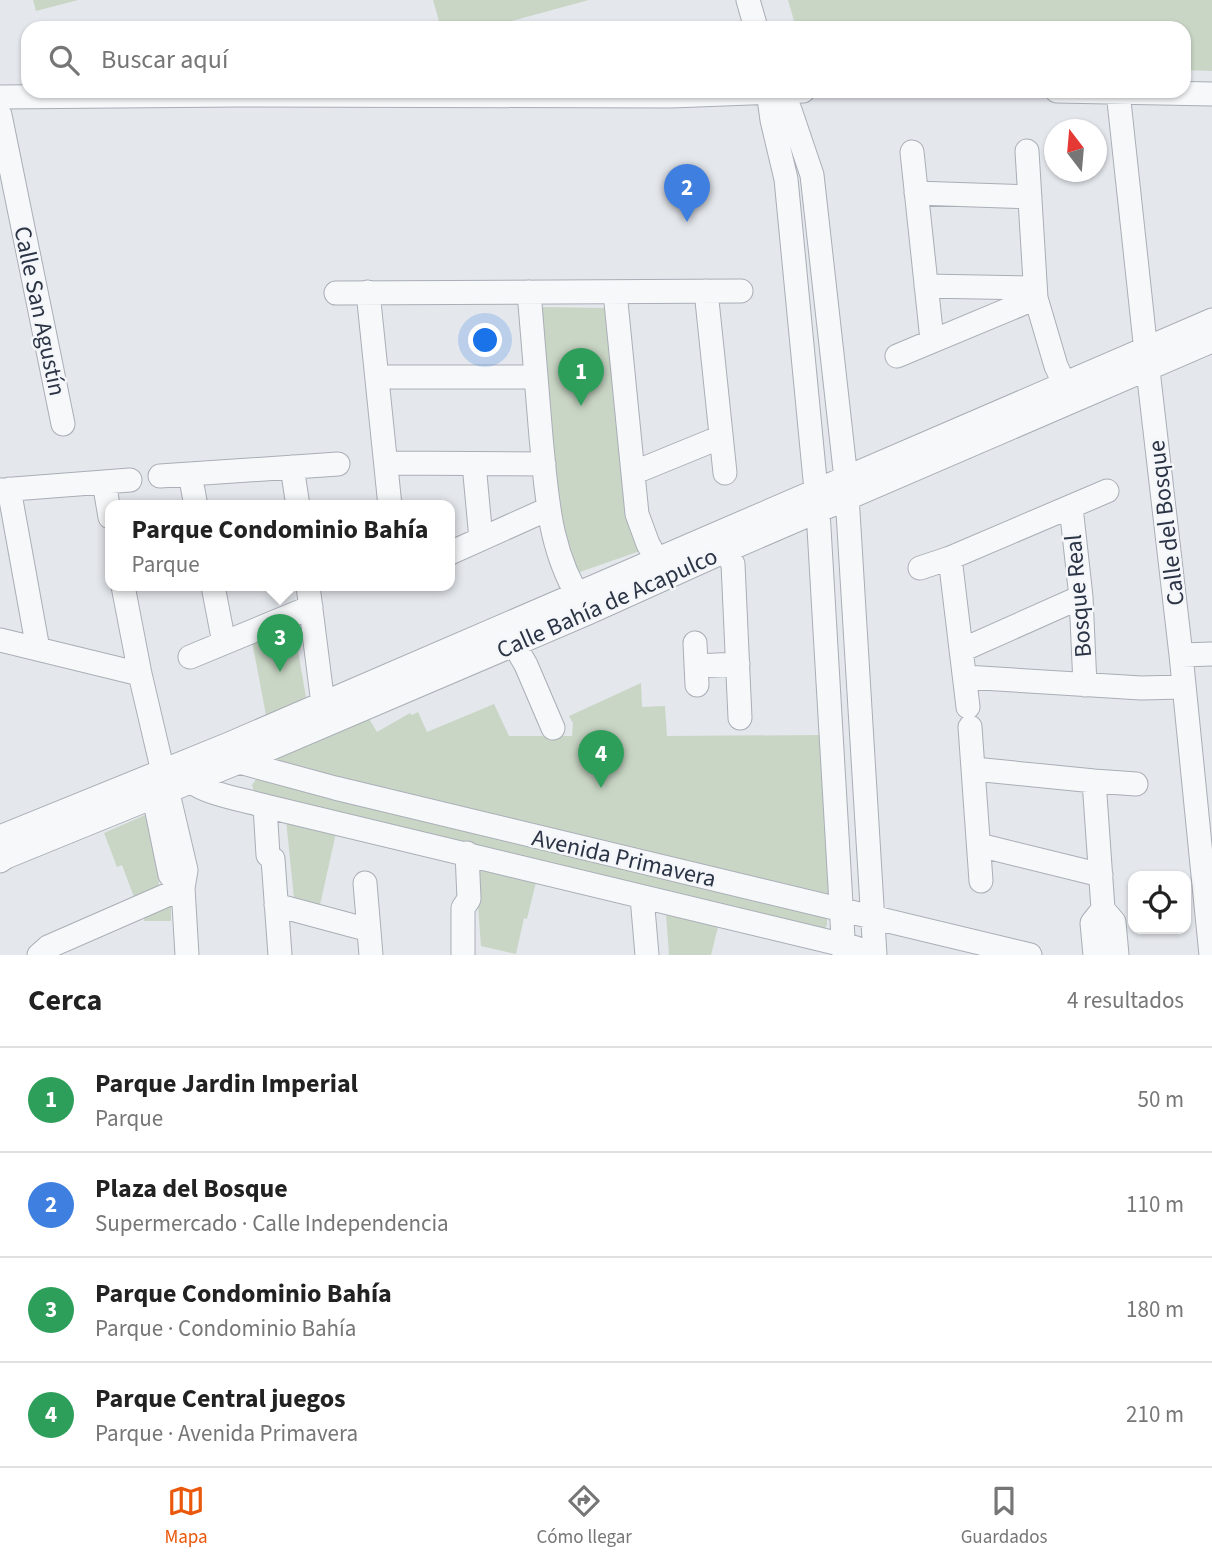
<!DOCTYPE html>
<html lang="es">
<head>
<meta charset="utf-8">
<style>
	body { margin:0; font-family:"Source Sans 3",sans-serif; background:#f6f6f6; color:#222 }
	.controls { position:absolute; right:21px; bottom:21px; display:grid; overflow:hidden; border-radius:14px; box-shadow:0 2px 5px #0004 }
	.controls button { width:63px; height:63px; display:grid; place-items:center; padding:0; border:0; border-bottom:2px solid #e0e0e0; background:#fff; color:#222; font:35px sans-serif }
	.compass { position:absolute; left:1044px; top:119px; width:63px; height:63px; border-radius:50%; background:#fff; box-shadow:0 2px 5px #0004; rotate:344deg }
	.you { position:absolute; left:486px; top:341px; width:24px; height:24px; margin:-18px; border:5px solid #fff; border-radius:50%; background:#1a73e8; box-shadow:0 0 0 10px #1a73e833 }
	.badge { display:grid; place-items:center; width:46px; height:46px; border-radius:50%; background:#ea580c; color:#fff; font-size:23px; font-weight:700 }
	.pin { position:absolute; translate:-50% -58px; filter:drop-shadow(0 2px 4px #0008) }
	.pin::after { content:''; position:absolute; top:37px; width:24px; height:21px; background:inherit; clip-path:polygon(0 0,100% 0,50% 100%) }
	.popup { position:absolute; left:105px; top:500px; width:350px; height:91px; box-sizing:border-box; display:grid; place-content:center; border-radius:14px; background:#fff; filter:drop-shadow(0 2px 5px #0005); font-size:23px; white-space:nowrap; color:#767676 }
	.popup b { font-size:26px; color:#222 }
	.popup::after { content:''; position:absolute; left:50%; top:100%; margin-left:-14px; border:14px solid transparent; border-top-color:#fff }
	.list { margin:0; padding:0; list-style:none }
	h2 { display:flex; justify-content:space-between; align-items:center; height:91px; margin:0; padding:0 28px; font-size:30px }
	h2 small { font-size:23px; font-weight:400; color:#767676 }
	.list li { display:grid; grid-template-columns:46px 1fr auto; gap:21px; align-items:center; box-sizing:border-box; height:105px; padding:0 28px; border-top:2px solid #e0e0e0 }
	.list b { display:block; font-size:26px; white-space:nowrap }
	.list p { margin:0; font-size:23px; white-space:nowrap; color:#767676 }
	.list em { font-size:23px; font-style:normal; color:#767676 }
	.icon { flex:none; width:38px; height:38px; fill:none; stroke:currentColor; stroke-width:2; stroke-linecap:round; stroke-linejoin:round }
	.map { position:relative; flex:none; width:1212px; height:955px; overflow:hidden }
	.search { position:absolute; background:#fff; box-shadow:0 2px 5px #0004; left:21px; right:21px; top:21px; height:77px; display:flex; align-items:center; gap:18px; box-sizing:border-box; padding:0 24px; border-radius:21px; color:#767676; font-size:26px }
	.sheet { height:511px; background:#fff }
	nav { display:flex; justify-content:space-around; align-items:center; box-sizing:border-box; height:98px; border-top:2px solid #e0e0e0; background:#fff; font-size:19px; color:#767676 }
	nav a { display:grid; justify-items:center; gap:4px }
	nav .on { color:#ea580c }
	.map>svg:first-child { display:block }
	.green { fill:#c9d6c5 }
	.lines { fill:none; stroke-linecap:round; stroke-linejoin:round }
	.minor-casing { stroke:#a9aeb7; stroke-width:25 }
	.minor { stroke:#f7f8fa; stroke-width:23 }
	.labels { text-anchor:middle; stroke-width:5; stroke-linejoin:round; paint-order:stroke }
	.street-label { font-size:24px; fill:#2b3445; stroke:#f4f6f9 }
</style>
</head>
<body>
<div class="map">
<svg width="1212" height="955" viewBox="0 0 1212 955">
	<rect width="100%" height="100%" fill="#e4e7ec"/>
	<path class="green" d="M 33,0 L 78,0 L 36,11 Z
		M 433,0 L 589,0 L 486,28 L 441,28 Z
		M 788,0 L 1212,0 L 1212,71 L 1184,70 L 1184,28 L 796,28 Z
		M 539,307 L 606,308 L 640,551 L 577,573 L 555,505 Z
		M 293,622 L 307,703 L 266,715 L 252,641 Z
		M 641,683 L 642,707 L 665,706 L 667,736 L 821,735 L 832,901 L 418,798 L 274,760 L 276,757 L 368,717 L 377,732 L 410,713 L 412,715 L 418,712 L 427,732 L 494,704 L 509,736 L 572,736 L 573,723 L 569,716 Z
		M 260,777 L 827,918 L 827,925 L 825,929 L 255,795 L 252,785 L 256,779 Z
		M 154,811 L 159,887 L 134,897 L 122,865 L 117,867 L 104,833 Z
		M 286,820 L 336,833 L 320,905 L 294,898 Z
		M 475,867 L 536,882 L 527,919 L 524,918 L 516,954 L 481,946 Z
		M 171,903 L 171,921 L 144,921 L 144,914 Z
		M 666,914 L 718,927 L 711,955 L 669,955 Z"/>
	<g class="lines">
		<g class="minor-casing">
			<path id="minor" d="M 748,0 L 756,28
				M 768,91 L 772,120 L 786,179 L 818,511 L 844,955
				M 782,91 L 790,110 L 812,175 L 846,479 L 875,955
				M 1057,91 L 1212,94
				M 1118,92 L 1148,370 L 1181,655 L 1211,955
				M 0,97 L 237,95 L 671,96 L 803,91
				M 0,115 L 63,424
				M 1027,151 L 1036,298 L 1056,366 L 1064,383
				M 912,152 L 932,340
				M 916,193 L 1030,197
				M 926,286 L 1035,288
				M 706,291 L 725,473
				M 368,292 L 390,506
				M 529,292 C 533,340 537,388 541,437 C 547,498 549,553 584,606
				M 615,292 L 637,514 L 648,544 L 657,560
				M 336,293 L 741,291
				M 897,356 L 1036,298
				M 377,377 L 536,377
				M 386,463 L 544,464
				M 474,464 L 481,539
				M 292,467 L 298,506
				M 633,473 L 721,437
				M 190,474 L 196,506
				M 160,476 L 338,464
				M 104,482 L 110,517
				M 9,489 L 38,649
				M 0,490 L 130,480
				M 1071,507 L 1081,597 L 1085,685
				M 725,551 L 733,564 L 740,718
				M 450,553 L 548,509
				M 950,558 L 968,707
				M 920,568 L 950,558 L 1107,491
				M 123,586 L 140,674 L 186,870 L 183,888 L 187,955
				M 213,586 L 224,643
				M 308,586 L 323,704 L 327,718
				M 0,640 L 140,674
				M 695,643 L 697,685
				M 514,644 L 526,665 L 553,728
				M 962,650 L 1081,597
				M 1181,655 L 1212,654
				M 190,657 L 311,607
				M 696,666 L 738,664
				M 965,677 L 1141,688 L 1183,687
				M 970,727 L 981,881
				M 236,757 L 239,762 L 335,788 L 1030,955
				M 974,769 L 1094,781 L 1136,784
				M 186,776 C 196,793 246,800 265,806 L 856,948
				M 1094,781 L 1103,909 L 1114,922 L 1117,955
				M 265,806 L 268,855 L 273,859 L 280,955
				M 156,807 L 170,875 L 183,888
				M 0,837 L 229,744 L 1212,320
				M 979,845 L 1101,875
				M 0,861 L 6,857 L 239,762 L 588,613 L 725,551 L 1212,341
				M 365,883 L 371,955
				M 642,897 L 647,955
				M 276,905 L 369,930
				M 39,955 L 48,947 L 183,888
				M 463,955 L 463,908 L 469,899 L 467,853
				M 1095,955 L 1092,923 L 1103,909"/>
		</g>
		<use href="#minor" class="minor"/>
	</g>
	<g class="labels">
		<g class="street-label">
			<text transform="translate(40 311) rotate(78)" y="8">Calle San Agustín</text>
			<text transform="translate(1166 523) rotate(-97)" y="8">Calle del Bosque</text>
			<text transform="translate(1078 596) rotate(-95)" y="8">Bosque Real</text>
			<text transform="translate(607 603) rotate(-24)" y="8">Calle Bahía de Acapulco</text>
			<text transform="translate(624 858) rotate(13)" y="8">Avenida Primavera</text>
		</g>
	</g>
</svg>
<div class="controls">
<button><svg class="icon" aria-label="locate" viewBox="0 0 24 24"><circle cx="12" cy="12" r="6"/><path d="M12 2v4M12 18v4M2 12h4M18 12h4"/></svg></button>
</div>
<svg class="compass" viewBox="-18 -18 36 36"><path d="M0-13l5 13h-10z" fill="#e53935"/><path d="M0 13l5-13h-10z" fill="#767676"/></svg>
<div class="you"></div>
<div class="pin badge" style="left:581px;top:406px;background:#2e9e5b">1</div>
<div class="pin badge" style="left:687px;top:222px;background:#3f7fe0">2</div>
<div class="pin badge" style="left:280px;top:672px;background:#2e9e5b">3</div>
<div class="popup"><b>Parque Condominio Bahía</b>Parque</div>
<div class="pin badge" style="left:601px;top:788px;background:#2e9e5b">4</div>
<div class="search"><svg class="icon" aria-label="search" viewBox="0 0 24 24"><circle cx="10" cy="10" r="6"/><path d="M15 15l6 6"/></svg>Buscar aquí</div>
</div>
<section class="sheet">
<h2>Cerca<small>4 resultados</small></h2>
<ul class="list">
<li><span class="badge" style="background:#2e9e5b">1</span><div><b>Parque Jardin Imperial</b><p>Parque</p></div><em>50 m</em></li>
<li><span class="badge" style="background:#3f7fe0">2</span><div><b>Plaza del Bosque</b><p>Supermercado · Calle Independencia</p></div><em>110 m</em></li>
<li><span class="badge" style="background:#2e9e5b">3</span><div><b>Parque Condominio Bahía</b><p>Parque · Condominio Bahía</p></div><em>180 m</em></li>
<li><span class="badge" style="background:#2e9e5b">4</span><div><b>Parque Central juegos</b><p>Parque · Avenida Primavera</p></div><em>210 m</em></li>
</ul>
</section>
<nav>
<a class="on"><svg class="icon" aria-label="map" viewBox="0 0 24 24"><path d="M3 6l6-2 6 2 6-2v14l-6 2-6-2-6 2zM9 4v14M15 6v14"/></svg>Mapa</a>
<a><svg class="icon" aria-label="directions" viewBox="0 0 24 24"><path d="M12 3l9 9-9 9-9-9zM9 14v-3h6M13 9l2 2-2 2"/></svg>Cómo llegar</a>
<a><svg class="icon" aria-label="saved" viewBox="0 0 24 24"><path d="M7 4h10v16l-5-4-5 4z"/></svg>Guardados</a>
</nav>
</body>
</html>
